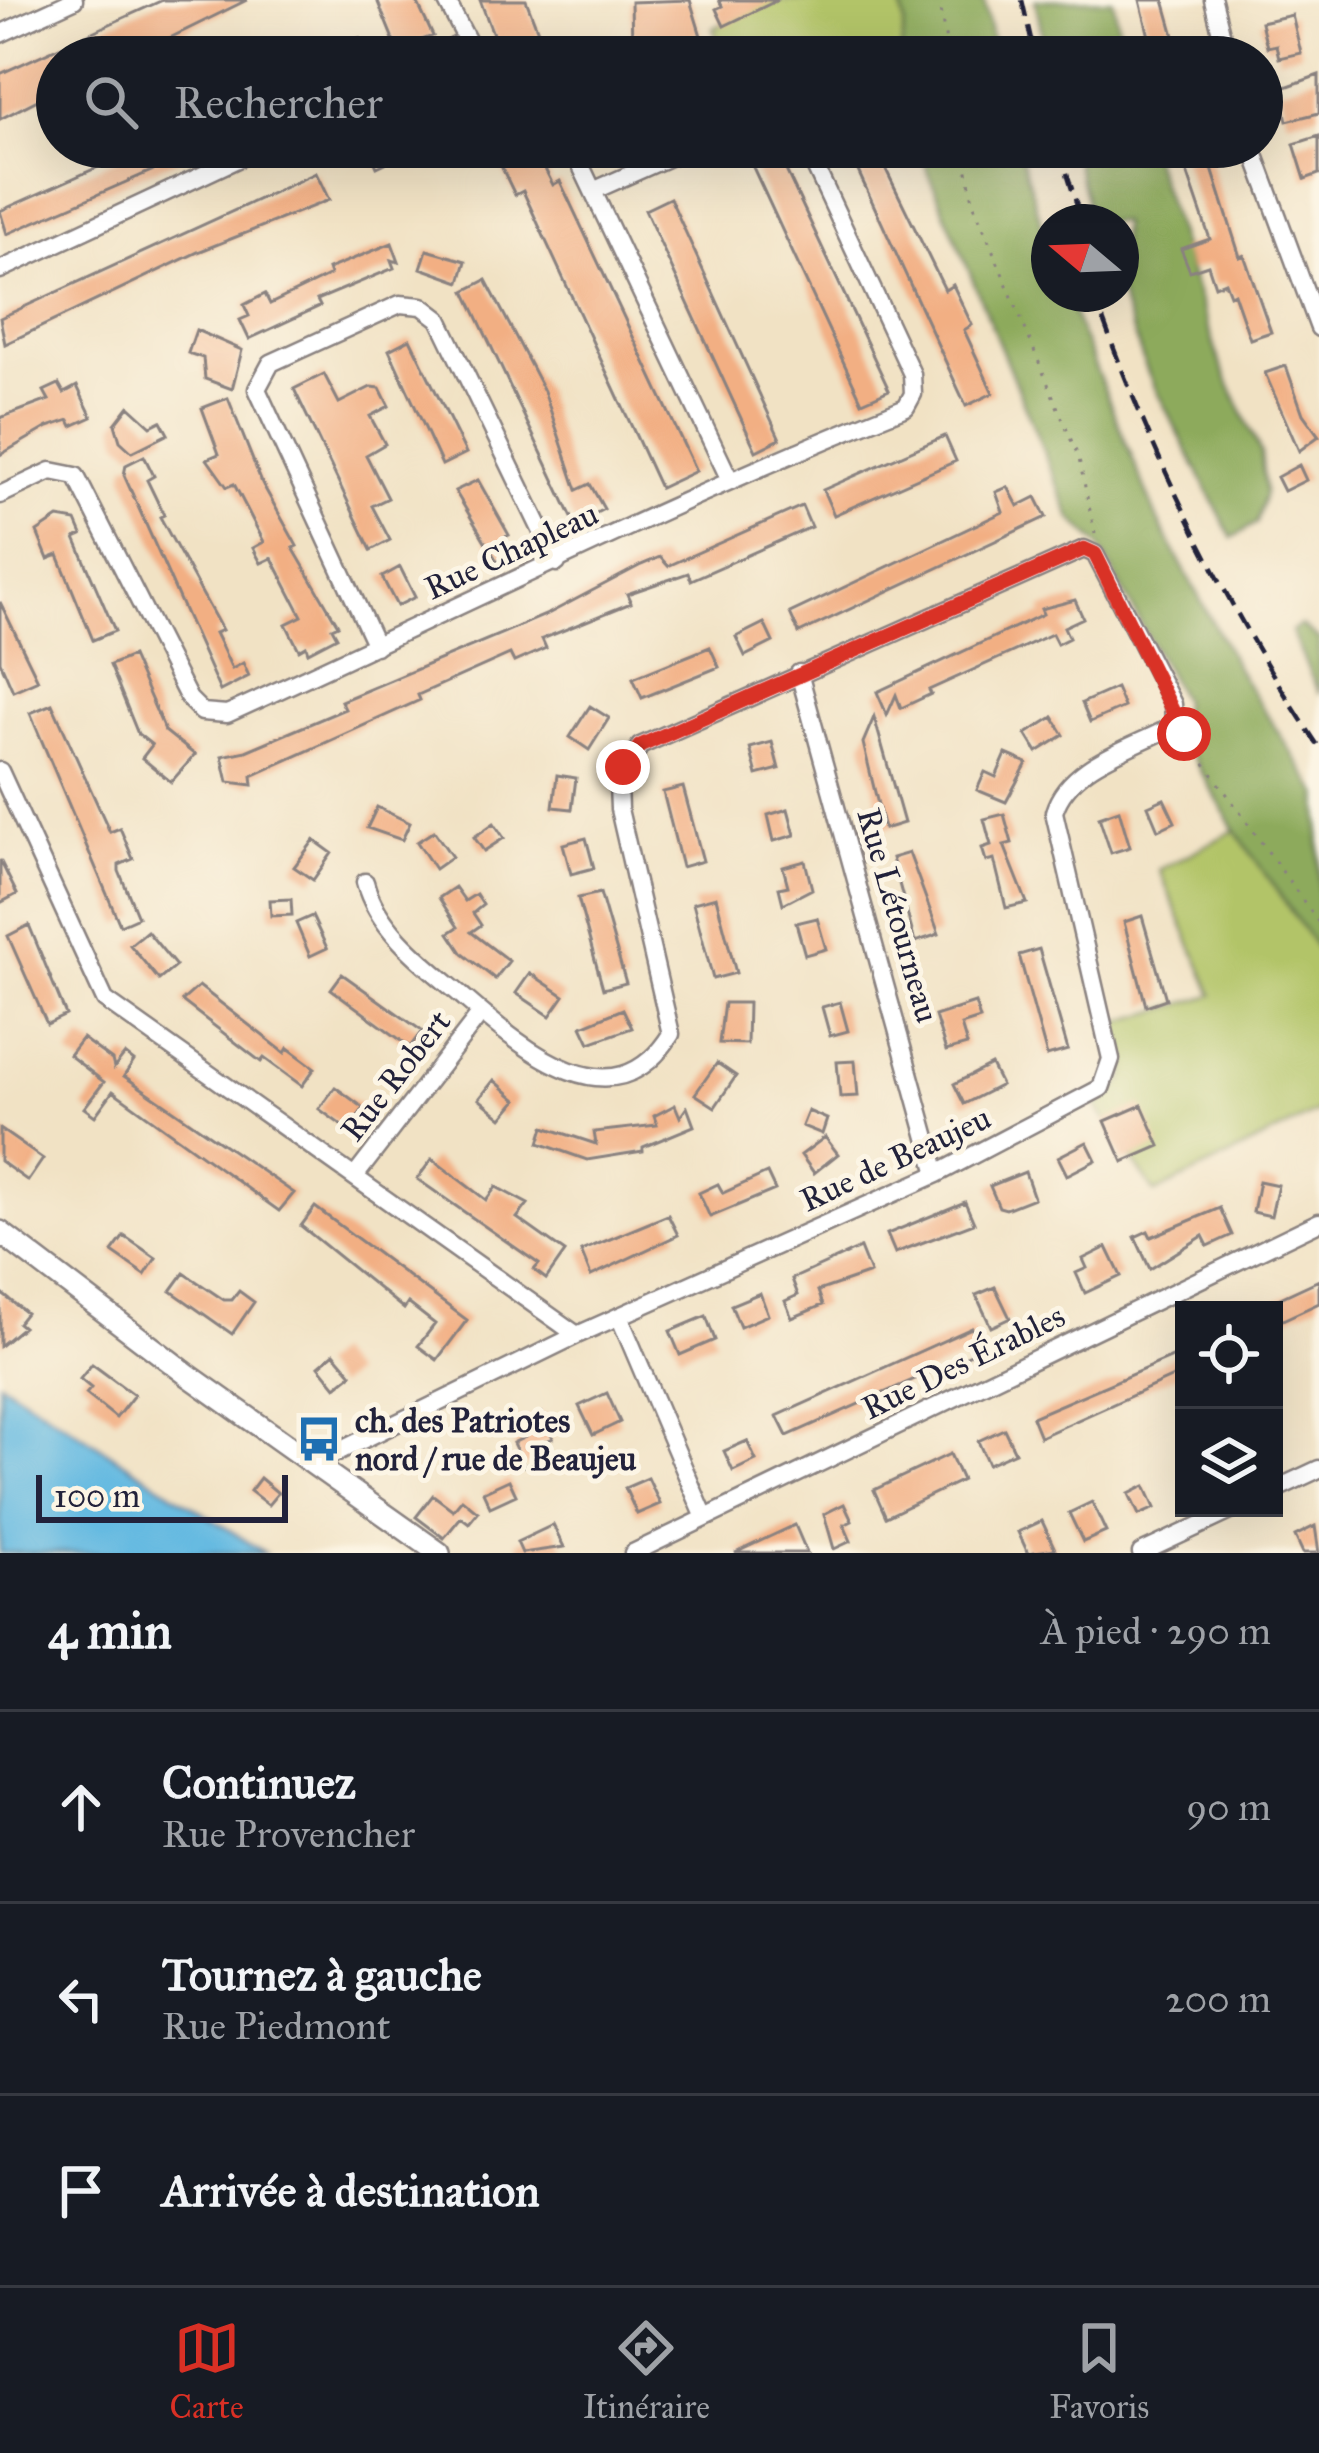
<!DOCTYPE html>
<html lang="fr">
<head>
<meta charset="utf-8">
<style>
	body { margin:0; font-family:"IM FELL Great Primer",serif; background:#242831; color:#f1f3f6 }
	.controls { position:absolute; right:36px; bottom:36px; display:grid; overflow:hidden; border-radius:0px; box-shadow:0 12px 48px #0002 }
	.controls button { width:108px; height:108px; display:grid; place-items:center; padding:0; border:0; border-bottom:3px solid #363941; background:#171b24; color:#f1f3f6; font:60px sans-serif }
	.compass { position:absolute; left:1031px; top:204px; width:108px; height:108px; border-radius:50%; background:#171b24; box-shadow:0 12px 48px #0002; rotate:289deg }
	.scale { position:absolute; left:36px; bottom:30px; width:252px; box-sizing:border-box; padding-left:12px; border:6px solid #22223b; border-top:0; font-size:33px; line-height:42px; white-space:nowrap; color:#22223b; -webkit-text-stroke:9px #fcf5e5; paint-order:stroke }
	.stop { position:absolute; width:36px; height:36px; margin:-27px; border:9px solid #d93025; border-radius:50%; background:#fff }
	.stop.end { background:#d93025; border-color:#fff; box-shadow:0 3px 12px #0008 }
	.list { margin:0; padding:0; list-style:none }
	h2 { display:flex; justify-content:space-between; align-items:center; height:156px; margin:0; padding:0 48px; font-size:51px }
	h2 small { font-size:39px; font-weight:400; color:#9ea1a6 }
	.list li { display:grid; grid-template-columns:78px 1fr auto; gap:36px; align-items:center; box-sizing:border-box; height:192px; padding:0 48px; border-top:3px solid #363941 }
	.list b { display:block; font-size:45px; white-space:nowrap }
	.list p { margin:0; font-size:39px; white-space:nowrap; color:#9ea1a6 }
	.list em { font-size:39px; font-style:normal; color:#9ea1a6 }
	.icon { flex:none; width:66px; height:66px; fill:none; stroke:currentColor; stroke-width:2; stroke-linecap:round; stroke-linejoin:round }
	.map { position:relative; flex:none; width:1319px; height:1553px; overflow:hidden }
	.search { position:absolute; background:#171b24; box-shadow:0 12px 48px #0002; left:36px; right:36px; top:36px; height:132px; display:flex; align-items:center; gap:30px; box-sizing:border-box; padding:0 42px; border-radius:66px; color:#9ea1a6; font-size:45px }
	.sheet { height:732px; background:#171b24 }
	nav { display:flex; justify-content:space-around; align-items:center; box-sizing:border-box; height:168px; border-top:3px solid #363941; background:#171b24; font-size:33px; color:#9ea1a6 }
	nav a { display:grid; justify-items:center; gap:6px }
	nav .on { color:#d93025 }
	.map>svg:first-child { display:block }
	.green { fill:#b2c467; stroke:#6a7351; stroke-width:3 }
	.forest { fill:#8daa5c; stroke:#58664c; stroke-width:3 }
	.water { fill:#65bae1; stroke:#446e8e; stroke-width:3 }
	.building { fill:#f2af83 }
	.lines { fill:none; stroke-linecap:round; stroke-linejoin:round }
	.minor-casing { stroke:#8a8280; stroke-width:21 }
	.major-casing { stroke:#8a8280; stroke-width:26 }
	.path { stroke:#8a8280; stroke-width:3; stroke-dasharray:3 9; stroke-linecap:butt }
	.minor { stroke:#fff; stroke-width:16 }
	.major { stroke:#fff; stroke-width:21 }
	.rail { stroke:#22223b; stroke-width:4.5; stroke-dasharray:18 9; stroke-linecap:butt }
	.route { stroke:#d93025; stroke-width:15 }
	.labels { text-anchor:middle; stroke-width:10; stroke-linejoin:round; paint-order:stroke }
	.street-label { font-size:33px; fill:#22223b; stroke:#fcf5e5 }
	.poi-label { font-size:33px; font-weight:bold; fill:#22223b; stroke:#fcf5e5; text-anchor:start }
</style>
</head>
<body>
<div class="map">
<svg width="1319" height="1553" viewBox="0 0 1319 1553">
	<rect width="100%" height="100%" fill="#fcf5e5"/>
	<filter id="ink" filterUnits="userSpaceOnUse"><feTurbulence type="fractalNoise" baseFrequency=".00833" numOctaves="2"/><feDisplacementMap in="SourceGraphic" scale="24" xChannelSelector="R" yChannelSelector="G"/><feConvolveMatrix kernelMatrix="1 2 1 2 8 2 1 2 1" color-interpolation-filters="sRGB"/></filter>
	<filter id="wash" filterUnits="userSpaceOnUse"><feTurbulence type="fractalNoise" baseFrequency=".004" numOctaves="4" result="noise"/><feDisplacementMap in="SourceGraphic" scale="48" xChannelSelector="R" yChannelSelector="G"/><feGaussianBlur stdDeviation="2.7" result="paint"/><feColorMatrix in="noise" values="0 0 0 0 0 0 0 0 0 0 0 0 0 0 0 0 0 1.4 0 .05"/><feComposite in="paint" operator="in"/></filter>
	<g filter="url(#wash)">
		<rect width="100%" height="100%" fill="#f1e2c4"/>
		<path class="green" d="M 767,0 L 901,0 L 905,23 L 900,57 L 726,57 L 713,29 Z
			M 1179,734 L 1319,842 L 1319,1111 L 1155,1193 L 1096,1105 C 1138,1079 1127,1067 1116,1023 L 1213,995 L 1159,870 L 1235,830 Z"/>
		<path class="forest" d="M 901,0 L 984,0 L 996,57 L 900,57 L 905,23 Z
			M 1035,0 L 1113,0 L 1125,57 L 1047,57 Z
			M 918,147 L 1018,147 L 1049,247 L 1049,294 L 1065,294 L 1159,523 L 1242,677 L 1319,794 L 1319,952 L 1235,830 L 1179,734 L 1182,701 L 1099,545 L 1071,518 Z
			M 1072,147 L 1149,147 L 1221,366 L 1261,453 L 1265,492 L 1257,523 L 1232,538 L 1149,376 L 1119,294 L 1121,222 L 1092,222 Z
			M 1300,625 L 1319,640 L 1319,694 L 1291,632 Z"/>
		<path class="water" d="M 0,1382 L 265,1553 L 0,1553 Z"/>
		<g id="blocks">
			<path class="building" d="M 163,0 L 247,0 L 131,57 L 57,57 L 57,90 L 0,119 L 0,74 Z
				M 377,0 L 416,0 L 433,36 L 397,49 Z
				M 480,0 L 526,0 L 543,44 L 556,39 L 563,57 L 513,57 L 520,53 L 515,41 L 498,47 Z
				M 690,0 L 701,36 L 632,45 L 631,2 Z
				M 719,0 L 778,0 L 724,26 L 716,9 L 722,6 Z
				M 1140,0 L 1164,0 L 1180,57 L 1154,57 Z
				M 1292,15 L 1301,53 L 1279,58 L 1276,45 L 1267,47 L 1261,22 Z
				M 359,38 L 368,57 L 315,57 L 351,40 Z
				M 1319,75 L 1319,113 L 1287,121 L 1280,89 Z
				M 1319,136 L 1319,174 L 1305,179 L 1294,144 Z
				M 143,147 L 176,147 L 181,158 L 7,234 L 0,211 Z
				M 368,147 L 419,147 L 377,167 Z
				M 847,147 L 875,147 L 945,290 L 953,285 L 972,325 L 964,330 L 993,393 L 966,406 Z
				M 536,151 L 553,185 L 560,181 L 696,471 L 660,488 L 523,191 L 515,195 L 502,168 Z
				M 777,151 L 889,390 L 862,402 L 751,163 Z
				M 1207,153 L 1240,257 L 1244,255 L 1271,332 L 1250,339 L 1234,293 L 1230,295 L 1225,282 L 1215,286 L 1208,265 L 1190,271 L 1181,249 L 1210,239 L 1183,160 Z
				M 316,173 L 329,200 L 198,252 L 5,344 L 0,318 Z
				M 670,198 L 780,439 L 756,451 L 645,210 Z
				M 392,243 L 399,262 L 391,260 L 394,268 L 317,300 L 320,306 L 249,339 L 240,320 L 249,316 L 244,305 L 265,294 L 270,304 L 330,275 L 328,269 Z
				M 427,250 L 466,261 L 460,282 L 421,268 Z
				M 486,280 L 544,391 L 577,490 L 590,484 L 604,509 L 575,524 L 465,291 Z
				M 196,330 L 242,350 L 232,389 L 205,379 L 203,358 L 188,353 Z
				M 410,339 L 466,453 L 442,465 L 389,350 Z
				M 1286,366 L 1303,414 L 1319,436 L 1299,451 L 1265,373 Z
				M 324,374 L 339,403 L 371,387 L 380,388 L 389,406 L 370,416 L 385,444 L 366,455 L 388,498 L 372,506 L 390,540 L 371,550 L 294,389 Z
				M 59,384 L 64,393 L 77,386 L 92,417 L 72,426 L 69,420 L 48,427 L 0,455 L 0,418 L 49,400 L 44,391 Z
				M 228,398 L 262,483 L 297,546 L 293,548 L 338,625 L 332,628 L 337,637 L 308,652 L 306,646 L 299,650 L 286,624 L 302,616 L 272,558 L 261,563 L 253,548 L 264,542 L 234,484 L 227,487 L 207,459 L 219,454 L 202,408 Z
				M 129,406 L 151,426 L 161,421 L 168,434 L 132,452 L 120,441 L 115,424 Z
				M 945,436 L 956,461 L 834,515 L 823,490 Z
				M 144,456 L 154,476 L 147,480 L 164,515 L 160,517 L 222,630 L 215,633 L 220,643 L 232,669 L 243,663 L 249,676 L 220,691 L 124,475 L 126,465 Z
				M 1299,465 L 1306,480 L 1284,491 L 1277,477 Z
				M 478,480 L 509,535 L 505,537 L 513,553 L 497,561 L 455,491 Z
				M 1008,487 L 1018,506 L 1036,497 L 1046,517 L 799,633 L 790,613 L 1003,512 L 996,492 Z
				M 802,506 L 811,527 L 691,580 L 688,573 L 627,594 L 631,603 L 542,639 L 546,648 L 514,662 L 510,654 L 418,695 L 420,700 L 252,776 L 253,785 L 228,782 L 222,756 L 246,751 L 345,709 L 341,701 L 548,614 L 641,565 L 660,557 L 668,566 Z
				M 58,518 L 76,521 L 82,535 L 75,538 L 115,631 L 93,640 L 58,555 L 48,559 L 37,532 Z
				M 400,567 L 415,597 L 397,606 L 382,577 Z
				M 1075,600 L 1083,618 L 1064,627 L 1069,638 L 1057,644 L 1052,634 L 929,690 L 931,694 L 901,708 L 896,695 L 887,715 L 877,692 L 1043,614 L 1041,609 Z
				M 0,602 L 38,680 L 13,691 L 0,661 Z
				M 764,623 L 773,642 L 745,656 L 736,637 Z
				M 710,647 L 719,667 L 642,698 L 633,678 Z
				M 132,656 L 165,731 L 195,755 L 171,782 L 142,758 L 152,745 L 138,734 L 110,665 Z
				M 1116,688 L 1124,707 L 1090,722 L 1082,703 Z
				M 52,704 L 110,832 L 120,828 L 133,859 L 119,865 L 119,871 L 138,917 L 120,925 L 30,713 Z
				M 590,706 L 609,718 L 589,750 L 570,737 Z
				M 874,717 L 904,823 L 884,829 L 863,743 Z
				M 1053,717 L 1064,735 L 1037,752 L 1026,734 Z
				M 772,742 L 779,769 L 757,775 L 750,748 Z
				M 1006,754 L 1027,763 L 1006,802 L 977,790 L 985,772 L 996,777 Z
				M 557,775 L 576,778 L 572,809 L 553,807 Z
				M 683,787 L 703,861 L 682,867 L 663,792 Z
				M 1164,799 L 1175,822 L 1158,830 L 1148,806 Z
				M 377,807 L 410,823 L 402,840 L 367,828 Z
				M 788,809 L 795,835 L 774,841 L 768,815 Z
				M 1119,810 L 1130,847 L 1111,853 L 1099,817 Z
				M 1004,814 L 1012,843 L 1004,845 L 1027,903 L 1006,908 L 994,859 L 986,861 L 982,848 L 991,845 L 984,819 Z
				M 494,823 L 504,838 L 484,851 L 474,837 Z
				M 434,831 L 452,857 L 435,869 L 417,842 Z
				M 586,838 L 594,868 L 571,874 L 563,844 Z
				M 314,840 L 332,853 L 313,880 L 294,867 Z
				M 909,853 L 939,934 L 915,942 L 892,858 Z
				M 0,860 L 17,894 L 0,903 Z
				M 805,861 L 812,889 L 783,904 L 779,888 L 788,886 L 783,867 Z
				M 455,887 L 465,901 L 476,894 L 483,905 L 473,913 L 481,925 L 471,932 L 509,961 L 495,979 L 463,954 L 449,933 L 458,927 L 439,898 Z
				M 600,893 L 626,983 L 603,989 L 578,898 Z
				M 716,897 L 736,973 L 713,979 L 693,903 Z
				M 291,899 L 292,915 L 271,916 L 270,900 Z
				M 312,916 L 327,948 L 310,956 L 296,923 Z
				M 1142,916 L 1166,999 L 1146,1006 L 1124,922 Z
				M 817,918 L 826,949 L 805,955 L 796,923 Z
				M 29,925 L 66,1015 L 47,1024 L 8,936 Z
				M 147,931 L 176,966 L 159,980 L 130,945 Z
				M 1039,949 L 1068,1050 L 1047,1056 L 1019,955 Z
				M 530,973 L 564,996 L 550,1016 L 516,993 Z
				M 342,974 L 422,1031 L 410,1047 L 331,989 Z
				M 199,986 L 285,1053 L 288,1048 L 315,1068 L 302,1086 L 264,1058 L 261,1062 L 182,1001 Z
				M 840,1002 L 848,1031 L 830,1036 L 822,1007 Z
				M 724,1003 L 748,1003 L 747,1044 L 719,1043 Z
				M 975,1003 L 980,1019 L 961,1025 L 967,1045 L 946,1051 L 935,1016 Z
				M 623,1009 L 632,1028 L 590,1043 L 582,1026 Z
				M 82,1038 L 112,1060 L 114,1068 L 125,1054 L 134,1061 L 124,1076 L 294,1193 L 279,1211 L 113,1091 L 95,1116 L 84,1108 L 104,1082 L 69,1055 Z
				M 855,1061 L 858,1096 L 840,1097 L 837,1062 Z
				M 717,1063 L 736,1076 L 715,1107 L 695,1094 Z
				M 991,1065 L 1001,1085 L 964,1104 L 954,1084 Z
				M 494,1080 L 517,1100 L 502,1118 L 479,1099 Z
				M 335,1087 L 364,1108 L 348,1130 L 319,1109 Z
				M 675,1105 L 680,1117 L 687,1107 L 694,1126 L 643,1147 L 643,1151 L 587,1160 L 539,1143 L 544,1127 L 596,1144 L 594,1132 L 657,1125 L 654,1116 Z
				M 1142,1105 L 1160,1146 L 1123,1162 L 1105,1121 Z
				M 808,1111 L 827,1119 L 822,1134 L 802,1126 Z
				M 0,1129 L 43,1159 L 28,1181 L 0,1161 Z
				M 825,1137 L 838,1154 L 814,1173 L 801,1155 Z
				M 1087,1142 L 1096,1160 L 1067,1175 L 1058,1157 Z
				M 432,1159 L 486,1200 L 496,1187 L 528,1204 L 517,1218 L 565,1252 L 546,1279 L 534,1270 L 539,1264 L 417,1179 Z
				M 1025,1172 L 1034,1198 L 1006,1209 L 999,1207 L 990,1186 Z
				M 767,1173 L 775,1190 L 710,1217 L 699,1193 L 718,1184 L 723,1193 Z
				M 1259,1181 L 1278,1185 L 1271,1216 L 1253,1212 Z
				M 965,1202 L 974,1223 L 895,1253 L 887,1234 Z
				M 315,1207 L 467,1320 L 437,1360 L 418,1346 L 435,1324 L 408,1303 L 404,1309 L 301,1226 Z
				M 1220,1208 L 1232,1235 L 1208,1246 L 1203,1236 L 1150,1269 L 1135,1237 L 1148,1231 L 1151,1237 Z
				M 668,1215 L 678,1235 L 591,1276 L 581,1251 Z
				M 124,1236 L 156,1258 L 145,1275 L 112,1252 Z
				M 1107,1247 L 1121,1276 L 1085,1293 L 1076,1273 L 1087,1268 L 1083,1259 Z
				M 860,1248 L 870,1273 L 818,1291 L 823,1305 L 792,1318 L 785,1301 L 798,1295 L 792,1279 Z
				M 184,1273 L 224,1300 L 232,1300 L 239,1291 L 254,1302 L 232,1334 L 171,1291 Z
				M 1319,1280 L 1319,1303 L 1274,1324 L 1274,1301 Z
				M 995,1287 L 1010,1318 L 991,1327 L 976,1295 Z
				M 0,1292 L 26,1313 L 18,1323 L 23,1327 L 0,1346 Z
				M 760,1293 L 768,1315 L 740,1327 L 731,1305 Z
				M 706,1316 L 715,1340 L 680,1355 L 670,1331 Z
				M 972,1328 L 982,1349 L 787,1436 L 777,1416 Z
				M 1184,1352 L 1184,1372 L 1040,1437 L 1032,1417 Z
				M 334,1353 L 352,1374 L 336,1387 L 319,1366 Z
				M 92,1364 L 134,1395 L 116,1418 L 86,1394 L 91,1388 L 80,1379 Z
				M 607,1393 L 620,1422 L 593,1435 L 579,1406 Z
				M 542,1413 L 553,1438 L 536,1446 L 541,1458 L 524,1466 L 513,1443 L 525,1437 L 518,1424 Z
				M 1004,1429 L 1015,1452 L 988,1464 L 978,1441 Z
				M 747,1441 L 756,1460 L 733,1471 L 724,1451 Z
				M 950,1454 L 962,1480 L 886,1517 L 874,1490 Z
				M 260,1478 L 278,1493 L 268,1505 L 250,1491 Z
				M 648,1478 L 660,1504 L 637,1514 L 625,1488 Z
				M 509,1480 L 516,1495 L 490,1507 L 483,1492 Z
				M 1145,1486 L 1155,1508 L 1139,1515 L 1129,1494 Z
				M 433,1495 L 453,1510 L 462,1499 L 478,1512 L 469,1523 L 461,1517 L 444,1538 L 416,1517 Z
				M 1092,1502 L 1106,1532 L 1083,1542 L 1069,1513 Z
				M 844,1504 L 852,1521 L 844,1525 L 851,1541 L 834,1549 L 824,1514 Z
				M 1042,1521 L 1055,1549 L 1028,1553 L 1018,1532 Z
				M 553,1525 L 564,1547 L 522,1553 L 517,1542 Z
				M 795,1525 L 807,1553 L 735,1553 L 769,1537 Z
				M 1315,1526 L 1319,1553 L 1303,1553 L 1295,1536 Z"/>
		</g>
	</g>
	<g filter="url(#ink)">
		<use href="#blocks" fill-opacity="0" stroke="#8a8280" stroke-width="3"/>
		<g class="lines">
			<g class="minor-casing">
				<path id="minor" d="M 446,0 L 476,57
					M 1213,0 L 1227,57
					M 0,34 L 74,0
					M 435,57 L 465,41
					M 572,147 L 729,478
					M 1252,147 L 1319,328
					M 595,190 L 692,147
					M 0,270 L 263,147
					M 0,495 L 51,471 L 76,476 L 189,699 L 202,712 L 227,714 C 453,611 675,499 906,407 L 913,394 L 912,374 L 806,147
					M 376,646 L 257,389 L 271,363 L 400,304 L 422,306 L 439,319 L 557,563
					M 799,673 L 937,1174
					M 0,771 L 105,1000 L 577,1335
					M 356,1175 L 481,1013
					M 619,1316 L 705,1518
					M 313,1464 L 577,1335 L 937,1174 L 1101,1088 L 1111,1059 L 1054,812 C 1068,766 1127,750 1167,729 L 1174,722 L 1173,704 L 1095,554 L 1084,549 L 640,746 L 618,784 L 619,809 L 671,1034 C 612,1130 518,1044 461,995 C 425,965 377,929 365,882
					M 1274,1490 L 1319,1469
					M 633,1553 L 1319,1222
					M 1141,1553 L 1237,1508"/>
			</g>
			<g class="major-casing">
				<path id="major" d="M 0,1232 L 188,1375 L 439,1553"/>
			</g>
			<path class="path" d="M 938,0 L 949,57
				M 916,57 L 948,48
				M 962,147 L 974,205 L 1079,459 L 1095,534
				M 1184,734 L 1319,923"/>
			<use href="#minor" class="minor"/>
			<use href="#major" class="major"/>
			<path class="rail" d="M 1022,0 L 1035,57
				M 1059,147 L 1082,222
				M 1094,294 C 1149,452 1226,608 1319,747"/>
		</g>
	</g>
	<g class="lines" filter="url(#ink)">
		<path class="route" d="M 623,767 L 640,746 L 1084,549 L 1095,554 L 1184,734"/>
	</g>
	<defs>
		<g id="bus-bare" transform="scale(3.6)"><path d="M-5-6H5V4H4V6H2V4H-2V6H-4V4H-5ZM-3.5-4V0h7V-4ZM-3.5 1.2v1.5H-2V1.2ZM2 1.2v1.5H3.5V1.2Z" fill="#1f6fb2" stroke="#fcf5e5" stroke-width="2.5" paint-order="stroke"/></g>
	</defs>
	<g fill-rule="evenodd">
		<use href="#bus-bare" x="319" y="1439"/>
	</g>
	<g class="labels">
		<g class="street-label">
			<text transform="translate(511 550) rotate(-25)" y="12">Rue Chapleau</text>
			<text transform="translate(899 915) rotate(74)" y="12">Rue Létourneau</text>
			<text transform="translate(395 1075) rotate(-52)" y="12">Rue Robert</text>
			<text transform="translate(895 1158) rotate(-25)" y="12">Rue de Beaujeu</text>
			<text transform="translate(963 1361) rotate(-26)" y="12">Rue Des Érables</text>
		</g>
		<g class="poi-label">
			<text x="355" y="1432">ch. des Patriotes<tspan x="355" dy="38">nord / rue de Beaujeu</tspan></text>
		</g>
	</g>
</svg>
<div class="controls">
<button><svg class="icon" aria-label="locate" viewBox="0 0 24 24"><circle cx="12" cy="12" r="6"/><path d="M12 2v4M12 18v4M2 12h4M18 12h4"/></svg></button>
<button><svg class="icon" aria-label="layers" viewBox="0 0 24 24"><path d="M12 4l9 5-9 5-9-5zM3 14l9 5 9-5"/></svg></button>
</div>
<svg class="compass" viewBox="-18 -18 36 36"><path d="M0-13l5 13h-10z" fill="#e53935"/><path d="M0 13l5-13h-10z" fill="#9ea1a6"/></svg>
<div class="scale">100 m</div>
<div class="stop" style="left:1184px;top:734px"></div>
<div class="stop end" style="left:623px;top:767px"></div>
<div class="search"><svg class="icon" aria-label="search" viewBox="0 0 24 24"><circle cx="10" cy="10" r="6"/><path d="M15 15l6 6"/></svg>Rechercher</div>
</div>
<section class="sheet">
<h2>4 min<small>À pied · 290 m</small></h2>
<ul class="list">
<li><svg class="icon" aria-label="ahead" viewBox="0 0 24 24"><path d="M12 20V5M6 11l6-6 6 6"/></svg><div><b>Continuez</b><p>Rue Provencher</p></div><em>90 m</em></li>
<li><svg class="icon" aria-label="left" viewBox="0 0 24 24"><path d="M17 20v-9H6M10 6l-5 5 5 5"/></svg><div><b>Tournez à gauche</b><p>Rue Piedmont</p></div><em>200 m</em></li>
<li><svg class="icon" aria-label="arrive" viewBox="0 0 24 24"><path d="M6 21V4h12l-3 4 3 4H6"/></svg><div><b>Arrivée à destination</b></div></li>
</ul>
</section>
<nav>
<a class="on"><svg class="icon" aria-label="map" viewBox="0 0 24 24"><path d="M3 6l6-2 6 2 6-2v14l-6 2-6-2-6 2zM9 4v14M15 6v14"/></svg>Carte</a>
<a><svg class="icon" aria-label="directions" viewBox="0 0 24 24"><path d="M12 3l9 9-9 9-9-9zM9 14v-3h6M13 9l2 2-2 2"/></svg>Itinéraire</a>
<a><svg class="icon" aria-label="saved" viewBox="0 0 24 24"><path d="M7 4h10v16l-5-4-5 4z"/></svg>Favoris</a>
</nav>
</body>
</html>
